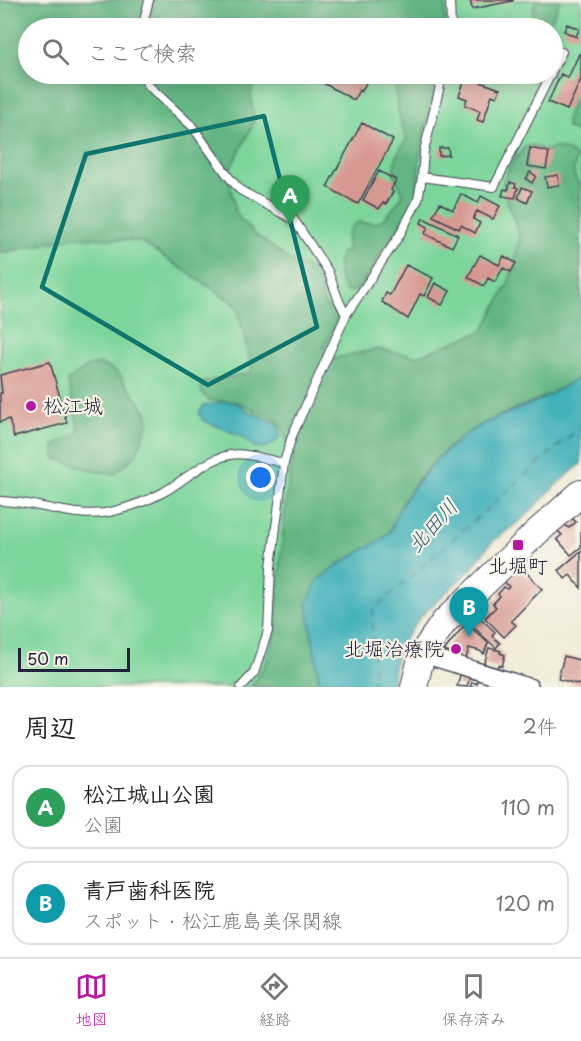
<!DOCTYPE html>
<html lang="ja">
<head>
<meta charset="utf-8">
<style>
	body { margin:0; font-family:"Playpen Sans","Klee One",sans-serif; background:#f6f6f6; color:#222 }
	.scale { position:absolute; left:18px; bottom:15px; width:112px; box-sizing:border-box; padding-left:6px; border:3px solid #22223b; border-top:0; font-size:16px; line-height:21px; white-space:nowrap; color:#22223b; -webkit-text-stroke:4px #f7f3e8; paint-order:stroke }
	.you { position:absolute; left:261px; top:478px; width:21px; height:21px; margin:-15px; border:4px solid #fff; border-radius:50%; background:#1a73e8; box-shadow:0 0 0 9px #1a73e833 }
	.badge { display:grid; place-items:center; width:39px; height:39px; border-radius:50%; background:#b5179e; color:#fff; font-size:20px; font-weight:700 }
	.pin { position:absolute; translate:-50% -50px; filter:drop-shadow(0 2px 3px #0008) }
	.pin::after { content:''; position:absolute; top:32px; width:21px; height:18px; background:inherit; clip-path:polygon(0 0,100% 0,50% 100%) }
	.list { margin:0; padding:0; list-style:none }
	h2 { display:flex; justify-content:space-between; align-items:center; height:78px; margin:0; padding:0 24px; font-size:26px }
	h2 small { font-size:20px; font-weight:400; color:#767676 }
	.list li { display:grid; grid-template-columns:39px 1fr auto; gap:18px; align-items:center; box-sizing:border-box; height:84px; margin:0 12px 12px; padding:0 12px; border:2px solid #e0e0e0; border-radius:18px }
	.list b { display:block; font-size:22px; white-space:nowrap }
	.list p { margin:0; font-size:20px; white-space:nowrap; color:#767676 }
	.list em { font-size:20px; font-style:normal; color:#767676 }
	.icon { flex:none; width:33px; height:33px; fill:none; stroke:currentColor; stroke-width:2; stroke-linecap:round; stroke-linejoin:round }
	.map { position:relative; flex:none; width:581px; height:687px; overflow:hidden }
	.search { position:absolute; background:#fff; box-shadow:0 3px 15px #0003; left:18px; right:18px; top:18px; height:66px; display:flex; align-items:center; gap:15px; box-sizing:border-box; padding:0 21px; border-radius:33px; color:#767676; font-size:22px }
	.sheet { height:270px; background:#fff }
	nav { display:flex; justify-content:space-around; align-items:center; box-sizing:border-box; height:84px; border-top:2px solid #e0e0e0; background:#fff; font-size:16px; color:#767676 }
	nav a { display:grid; justify-items:center; gap:3px }
	nav .on { color:#b5179e }
	.map>svg:first-child { display:block }
	.green { fill:#7bd59b; stroke:#4e7c6b; stroke-width:1.5; fill-rule:evenodd }
	.forest { fill:#64b683; stroke:#436c5f; stroke-width:1.5 }
	.water { fill:#3fb0b9; stroke:#30697a; stroke-width:1.5 }
	.lines { fill:none; stroke-linecap:round; stroke-linejoin:round }
	.ferry { stroke:#2e5b6d; stroke-width:1.5; stroke-dasharray:8 6; stroke-linecap:butt }
	.building { fill:#d79891 }
	.lane-casing { stroke:#414052; stroke-width:10 }
	.street-casing { stroke:#414052; stroke-width:19 }
	.primary-casing { stroke:#414052; stroke-width:28 }
	.lane { stroke:#fff; stroke-width:8 }
	.street { stroke:#fff; stroke-width:16 }
	.primary { stroke:#fff; stroke-width:26 }
	.marked { fill:none; stroke:#0f766e; stroke-width:4.5; stroke-linejoin:round }
	.poi-dot { fill:#b5179e; stroke:#f7f3e8; stroke-width:2 }
	.labels { text-anchor:middle; stroke-width:4.5; stroke-linejoin:round; paint-order:stroke }
	.poi-label { font-size:20px; fill:#22223b; stroke:#f7f3e8; text-anchor:start }
	.water-label { font-size:21px; font-style:italic; fill:#2e5b6d; stroke:#f7f3e8 }
</style>
</head>
<body>
<div class="map">
<svg width="581" height="687" viewBox="0 0 581 687">
	<rect width="100%" height="100%" fill="#f7f3e8"/>
	<filter id="ink" filterUnits="userSpaceOnUse"><feTurbulence type="fractalNoise" baseFrequency=".0167" numOctaves="2"/><feDisplacementMap in="SourceGraphic" scale="12" xChannelSelector="R" yChannelSelector="G"/><feConvolveMatrix kernelMatrix="1 2 1 2 8 2 1 2 1" color-interpolation-filters="sRGB"/></filter>
	<filter id="wash" filterUnits="userSpaceOnUse"><feTurbulence type="fractalNoise" baseFrequency=".008" numOctaves="4" result="noise"/><feDisplacementMap in="SourceGraphic" scale="24" xChannelSelector="R" yChannelSelector="G"/><feGaussianBlur stdDeviation="1.35" result="paint"/><feColorMatrix in="noise" values="0 0 0 0 0 0 0 0 0 0 0 0 0 0 0 0 0 1.4 0 .05"/><feComposite in="paint" operator="in"/></filter>
	<g filter="url(#wash)">
		<rect width="100%" height="100%" fill="#f1ead4"/>
		<path class="green" d="M 0,0 L 581,0 L 581,376 L 408,494 L 307,604 L 320,687 L 0,687 ZM 28,28 L 552,28 L 552,74 L 28,74 Z"/>
		<path class="forest" d="M 0,0 L 445,0 L 445,28 L 306,28 L 282,21 L 264,28 L 28,28 L 28,74 L 256,74 L 251,95 L 254,123 L 228,173 L 236,214 L 255,234 L 293,263 L 322,272 L 325,281 L 321,296 L 326,306 L 334,310 L 337,323 L 324,347 L 324,355 L 333,359 L 376,349 L 417,356 L 483,331 L 509,282 L 520,237 L 505,195 L 503,181 L 511,164 L 525,147 L 534,145 L 544,151 C 555,145 568,149 577,158 C 573,168 571,178 581,185 L 581,376 C 545,403 498,410 462,437 C 439,453 418,478 403,502 C 396,514 394,527 384,538 L 332,571 L 307,604 L 320,687 L 251,687 L 266,663 L 275,635 L 285,503 L 294,455 L 278,421 L 238,402 L 209,400 L 202,393 L 201,386 L 204,382 L 249,373 L 252,369 L 238,310 L 234,303 L 140,241 L 77,237 L 0,253 Z
			M 535,0 L 560,0 L 548,28 L 534,28 L 531,26 Z
			M 392,74 L 437,74 L 420,153 L 416,200 L 391,241 L 375,261 L 369,273 L 357,290 L 347,292 C 337,282 337,265 341,253 L 348,250 C 345,236 346,230 358,222 C 385,228 388,214 403,195 C 402,189 399,186 397,181 C 389,167 398,151 407,139 C 397,118 397,96 392,74 Z
			M 581,97 L 581,133 L 579,133 L 567,128 L 566,121 L 573,100 Z
			M 101,364 L 117,372 L 147,412 L 149,421 L 136,455 L 114,474 L 91,470 L 56,459 L 54,447 C 62,439 72,439 79,431 L 68,381 L 88,366 Z"/>
		<path class="water" d="M 581,376 L 581,464 L 558,483 L 526,516 L 490,544 L 471,569 L 421,616 L 408,634 L 398,652 L 395,661 L 392,687 L 320,687 L 307,604 L 317,581 L 344,561 L 384,538 L 391,530 L 396,515 L 408,494 L 436,460 L 464,435 L 487,422 L 542,399 Z
			M 228,401 L 237,403 L 250,412 L 277,423 L 281,436 L 272,445 L 264,448 L 255,447 L 239,435 L 204,421 L 199,414 L 203,406 Z"/>
		<g class="lines">
			<path class="ferry" d="M 373,687 L 373,610 L 581,426"/>
		</g>
		<g id="blocks">
			<path class="building" d="M 470,0 L 513,0 L 513,1 L 472,9 Z
				M 567,24 L 579,29 L 576,37 L 564,31 Z
				M 579,54 L 581,55 L 581,79 L 567,110 L 548,102 L 561,74 L 568,78 Z
				M 328,74 L 358,74 L 368,79 L 361,92 L 359,90 L 354,100 L 323,83 Z
				M 466,77 L 500,89 L 497,97 L 492,95 L 483,122 L 477,120 L 480,111 L 465,105 L 467,99 L 459,96 Z
				M 362,123 L 393,140 L 358,204 L 327,187 Z
				M 439,148 L 448,148 L 449,155 L 439,156 Z
				M 530,148 L 549,152 L 546,169 L 527,166 Z
				M 379,171 L 396,180 L 391,190 L 393,192 L 386,204 L 383,203 L 379,209 L 363,200 Z
				M 530,172 L 536,176 L 532,183 L 526,179 Z
				M 558,175 L 559,185 L 547,187 L 545,177 Z
				M 510,182 L 516,184 L 515,187 L 518,188 L 515,198 L 502,196 L 504,189 L 508,190 Z
				M 522,187 L 532,191 L 527,203 L 518,198 Z
				M 461,194 L 478,203 L 481,196 L 500,206 L 493,219 L 477,211 L 473,219 L 480,223 L 475,233 L 461,225 L 459,229 L 433,216 L 440,203 L 453,210 Z
				M 423,218 L 458,235 L 452,247 L 425,234 L 428,227 L 421,223 Z
				M 480,255 L 499,265 L 504,256 L 516,263 L 511,272 L 503,268 L 495,282 L 488,278 L 484,286 L 468,277 Z
				M 406,265 L 433,278 L 424,296 L 420,294 L 408,319 L 382,302 L 386,293 L 390,295 Z
				M 435,283 L 450,291 L 442,305 L 428,297 Z
				M 50,362 L 67,423 L 14,437 L 9,419 L 0,422 L 0,393 L 2,393 L 0,375 Z
				M 581,511 L 581,547 L 571,555 L 557,539 L 562,535 L 558,531 L 565,525 L 569,528 L 576,522 L 572,518 Z
				M 581,551 L 581,588 L 570,575 L 565,579 L 559,570 Z
				M 521,567 L 542,589 L 511,621 L 516,625 L 504,637 L 485,618 L 496,607 L 493,604 L 500,596 L 498,594 L 504,587 L 507,589 L 509,587 L 503,580 L 511,573 L 513,575 Z
				M 475,613 L 495,632 L 492,636 L 500,643 L 496,648 L 467,621 Z
				M 466,623 L 488,643 L 484,654 L 480,651 L 469,648 L 466,659 L 444,651 Z
				M 489,648 L 501,651 L 500,653 L 505,655 L 502,666 L 498,665 L 497,668 L 484,664 Z
				M 564,656 L 579,660 L 581,656 L 581,685 L 558,679 Z
				M 460,675 L 470,677 L 467,687 L 457,686 Z
				M 478,680 L 495,685 L 494,687 L 470,687 L 472,682 L 477,684 Z"/>
		</g>
	</g>
	<g filter="url(#ink)">
		<use href="#blocks" fill-opacity="0" stroke="#414052" stroke-width="1.5"/>
		<g class="lines">
			<g class="lane-casing">
				<path id="lane" d="M 450,0 L 451,28
					M 142,28 L 149,0
					M 552,71 L 562,52
					M 142,74 L 149,86 L 192,126 L 228,176 L 240,190 L 294,220 L 328,271 L 339,301 L 346,315
					M 422,177 L 494,187 L 551,74
					M 0,501 C 37,501 77,521 114,511 C 130,507 147,501 162,493 C 184,481 204,460 230,455 C 246,452 268,460 284,463
					M 241,687 L 254,673 L 268,631 L 271,567 L 284,463 L 292,436 L 346,315 L 399,236 L 418,200 L 422,177 L 424,151 L 443,74"/>
			</g>
			<g class="street-casing">
				<path id="street" d="M 422,654 L 530,687"/>
			</g>
			<g class="primary-casing">
				<path id="primary" d="M 414,687 L 422,654 L 444,622 L 536,533 L 581,493"/>
			</g>
			<use href="#lane" class="lane"/>
			<use href="#street" class="street"/>
			<use href="#primary" class="primary"/>
		</g>
	</g>
	<path class="marked" d="M 264,116 L 317,327 L 208,385 L 42,287 L 86,154 Z"/>
	<g class="poi-dot">
		<circle cx="31" cy="406" r="6"/>
		<rect x="512" y="539" width="12" height="12" rx="3"/>
		<circle cx="456" cy="649" r="6"/>
	</g>
	<g class="labels">
		<g class="poi-label">
			<text x="43" y="413">松江城</text>
			<text x="518" y="573" text-anchor="middle">北堀町</text>
			<text x="444" y="656" text-anchor="end">北堀治療院</text>
		</g>
		<g class="water-label">
			<text transform="translate(433 526) rotate(-48)" y="7">北田川</text>
		</g>
	</g>
</svg>
<div class="scale">50 m</div>
<div class="you"></div>
<div class="pin badge" style="left:290px;top:225px;background:#2e9e5b">A</div>
<div class="pin badge" style="left:469px;top:637px;background:#0f9aa8">B</div>
<div class="search"><svg class="icon" aria-label="search" viewBox="0 0 24 24"><circle cx="10" cy="10" r="6"/><path d="M15 15l6 6"/></svg>ここで検索</div>
</div>
<section class="sheet">
<h2>周辺<small>2件</small></h2>
<ul class="list">
<li><span class="badge" style="background:#2e9e5b">A</span><div><b>松江城山公園</b><p>公園</p></div><em>110 m</em></li>
<li><span class="badge" style="background:#0f9aa8">B</span><div><b>青戸歯科医院</b><p>スポット · 松江鹿島美保関線</p></div><em>120 m</em></li>
</ul>
</section>
<nav>
<a class="on"><svg class="icon" aria-label="map" viewBox="0 0 24 24"><path d="M3 6l6-2 6 2 6-2v14l-6 2-6-2-6 2zM9 4v14M15 6v14"/></svg>地図</a>
<a><svg class="icon" aria-label="directions" viewBox="0 0 24 24"><path d="M12 3l9 9-9 9-9-9zM9 14v-3h6M13 9l2 2-2 2"/></svg>経路</a>
<a><svg class="icon" aria-label="saved" viewBox="0 0 24 24"><path d="M7 4h10v16l-5-4-5 4z"/></svg>保存済み</a>
</nav>
</body>
</html>
